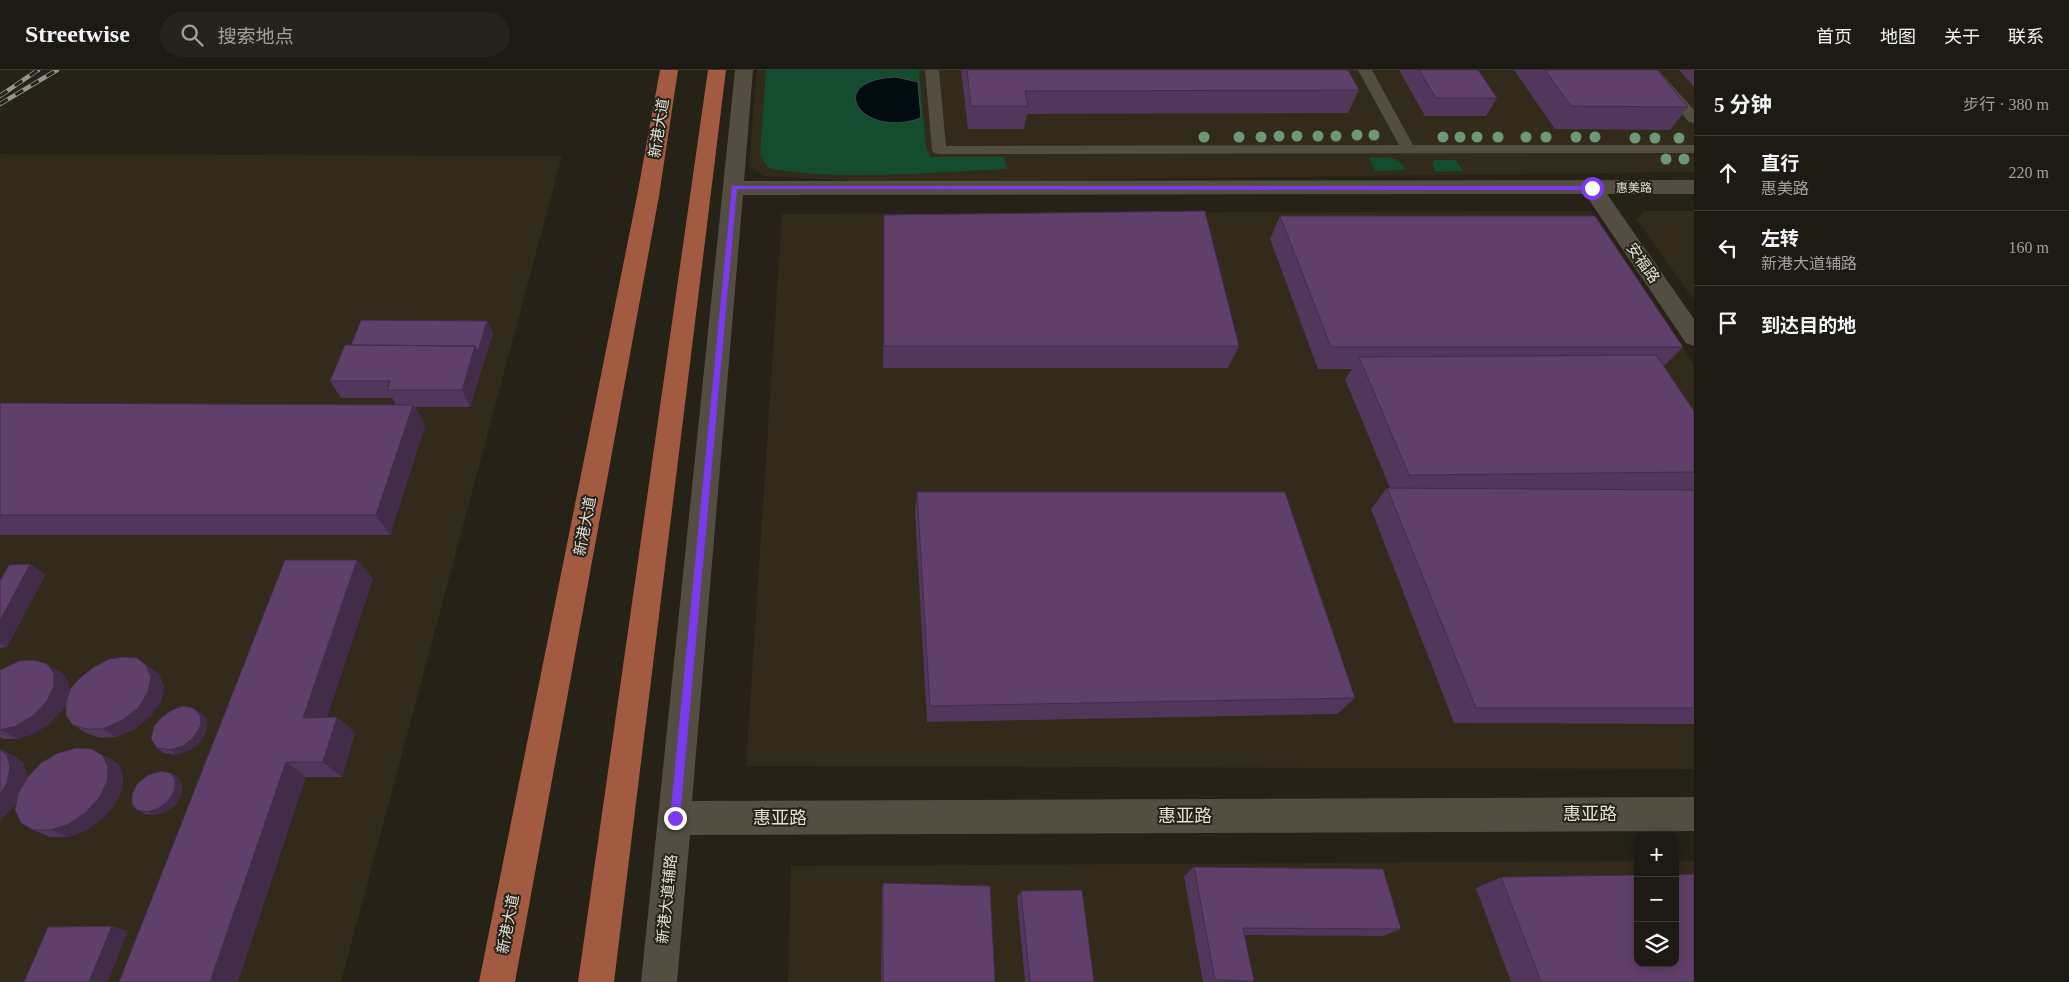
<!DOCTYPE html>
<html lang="zh">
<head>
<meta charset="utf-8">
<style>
	body { margin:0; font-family:"Times New Roman","Noto Sans SC",serif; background:#25231b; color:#f1f3f6 }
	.controls { position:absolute; right:15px; bottom:15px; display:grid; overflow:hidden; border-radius:10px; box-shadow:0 2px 12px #0003 }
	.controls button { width:45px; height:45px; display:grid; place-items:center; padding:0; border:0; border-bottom:1px solid #3a3832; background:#1c1a12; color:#f1f3f6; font:25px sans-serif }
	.stop { position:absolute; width:15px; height:15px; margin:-11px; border:4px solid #7c3aed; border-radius:50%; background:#fff }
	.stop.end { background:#7c3aed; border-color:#fff; box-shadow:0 1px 5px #0008 }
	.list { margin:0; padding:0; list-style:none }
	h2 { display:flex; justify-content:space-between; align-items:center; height:65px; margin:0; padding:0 20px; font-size:21px }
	h2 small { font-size:16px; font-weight:400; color:#a0a19f }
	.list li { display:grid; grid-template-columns:32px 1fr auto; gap:15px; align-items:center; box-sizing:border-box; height:75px; padding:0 20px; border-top:1px solid #3a3832 }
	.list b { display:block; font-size:19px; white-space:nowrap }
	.list p { margin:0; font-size:16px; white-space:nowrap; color:#a0a19f }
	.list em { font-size:16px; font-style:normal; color:#a0a19f }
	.icon { flex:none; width:28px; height:28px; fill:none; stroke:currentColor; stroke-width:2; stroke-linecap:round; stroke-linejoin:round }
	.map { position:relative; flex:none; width:1694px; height:912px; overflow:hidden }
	header { display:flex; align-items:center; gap:30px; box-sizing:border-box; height:70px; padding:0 25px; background:#1c1a12; border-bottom:1px solid #3a3832 }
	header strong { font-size:24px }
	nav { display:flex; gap:28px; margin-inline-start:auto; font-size:18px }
	.search { width:350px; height:45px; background:#25231b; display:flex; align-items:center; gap:12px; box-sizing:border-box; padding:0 18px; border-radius:28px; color:#a0a19f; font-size:19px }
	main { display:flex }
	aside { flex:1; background:#1c1a12 }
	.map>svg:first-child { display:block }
	.built { fill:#322a1a }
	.green { fill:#134c2e }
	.water { fill:#000c0f; stroke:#444c4c }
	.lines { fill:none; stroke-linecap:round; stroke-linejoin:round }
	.lane { fill:#534d42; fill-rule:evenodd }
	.street { fill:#534d42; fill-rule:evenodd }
	.primary { fill:#a25b41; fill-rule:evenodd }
	.rail-casing { stroke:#97948c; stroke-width:4.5 }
	.rail { stroke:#262218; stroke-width:3; stroke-dasharray:9; stroke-linecap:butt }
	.tree { fill:#6c9877 }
	.wall { fill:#53365b }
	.shaded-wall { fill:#432c4a }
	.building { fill:#603f6a; stroke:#432c4a }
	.route { fill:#7c3aed }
	.labels { text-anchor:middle; stroke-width:4; stroke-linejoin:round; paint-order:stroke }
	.far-street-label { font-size:12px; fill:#e4e1db; stroke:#262218 }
	.street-label { font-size:15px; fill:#e4e1db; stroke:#262218 }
	.near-street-label { font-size:18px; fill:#e4e1db; stroke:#262218 }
</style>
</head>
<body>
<header>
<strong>Streetwise</strong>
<div class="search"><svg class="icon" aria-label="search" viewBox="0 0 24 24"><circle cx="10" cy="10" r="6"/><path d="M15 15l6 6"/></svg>搜索地点</div>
<nav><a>首页</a><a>地图</a><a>关于</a><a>联系</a></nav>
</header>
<main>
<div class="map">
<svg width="1694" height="912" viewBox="0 0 1694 912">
	<rect width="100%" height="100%" fill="#262218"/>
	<path class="built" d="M 757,0 L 1694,0 L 1694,102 L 872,112 L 764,106 L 749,96 Z
		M 0,84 L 562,86 L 341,912 L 0,912 Z
		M 1591,141 L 1694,295 L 1694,699 L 746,696 L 782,144 Z
		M 1644,141 L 1694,141 L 1694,230 L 1637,150 Z
		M 1638,791 L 1638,893 L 1675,893 L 1675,791 L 1694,791 L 1694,912 L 788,912 L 791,796 Z"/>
	<path class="green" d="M 766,0 L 919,0 L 926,77 L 931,87 L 1004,87 L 1007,99 C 930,102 843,112 768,98 L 760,84 Z
		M 1390,87 L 1400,92 L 1406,100 L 1375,101 L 1369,88 Z
		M 1434,90 L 1456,90 L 1463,101 L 1436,102 L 1432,95 Z"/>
	<path class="water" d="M 896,7 L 918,12 L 921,48 C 861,70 822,10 896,7 Z"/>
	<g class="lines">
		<path class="lane" d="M 925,0 L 939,0 L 946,76 L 1399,75 L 1358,0 L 1372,0 L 1413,75 L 1694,75 L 1694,83 L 939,84 L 934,83 L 932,80 Z
			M 1644,0 L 1658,0 L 1694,40 L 1694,53 L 1689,52 Z"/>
		<path class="street" d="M 735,0 L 753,0 L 744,111 L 1694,110 L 1694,124 L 1607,124 L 1694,249 L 1694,276 L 1686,273 L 1585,124 L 743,125 L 692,731 L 1694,727 L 1694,761 L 690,765 L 677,912 L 641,912 Z"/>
		<path class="primary" d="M 660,0 L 678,0 L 659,126 L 515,912 L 479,912 L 637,126 Z
			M 708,0 L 726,0 L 614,912 L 578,912 Z"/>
		<g class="rail-casing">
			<path id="rail" d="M 0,26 L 38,0
				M 0,34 L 57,0"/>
		</g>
		<use href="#rail" class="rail"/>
	</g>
	<g class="tree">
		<circle cx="1357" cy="65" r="5.5"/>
		<circle cx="1374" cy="65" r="5.5"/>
		<circle cx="1279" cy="66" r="5.5"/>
		<circle cx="1297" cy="66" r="5.5"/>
		<circle cx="1318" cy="66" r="5.5"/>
		<circle cx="1336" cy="66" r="5.5"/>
		<circle cx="1204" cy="67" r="5.5"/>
		<circle cx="1239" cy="67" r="5.5"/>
		<circle cx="1261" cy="67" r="5.5"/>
		<circle cx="1443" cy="67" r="5.5"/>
		<circle cx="1460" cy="67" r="5.5"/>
		<circle cx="1477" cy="67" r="5.5"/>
		<circle cx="1498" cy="67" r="5.5"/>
		<circle cx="1526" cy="67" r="5.5"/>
		<circle cx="1546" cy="67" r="5.5"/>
		<circle cx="1576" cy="67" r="5.5"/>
		<circle cx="1595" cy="67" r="5.5"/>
		<circle cx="1635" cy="68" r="5.5"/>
		<circle cx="1655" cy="68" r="5.5"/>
		<circle cx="1679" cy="68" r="5.5"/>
		<circle cx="1666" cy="89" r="5.5"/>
		<circle cx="1684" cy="89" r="5.5"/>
	</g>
	<path class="wall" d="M 961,0 L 1348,0 L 1359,20 L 1348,43 L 1027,44 L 1024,59 L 968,59 Z
		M 1399,0 L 1478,0 L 1497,28 L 1486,46 L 1425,46 Z
		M 1514,0 L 1657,0 L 1688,37 L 1670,60 L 1555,59 Z
		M 1679,0 L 1694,0 L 1694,17 Z
		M 884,145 L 1239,276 L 1228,298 L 883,298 L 884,168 Z
		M 1280,146 L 1683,277 L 1664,296 L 1694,341 L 1694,654 L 1454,653 L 1371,439 L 1387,418 L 1390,418 L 1345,309 L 1352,299 L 1318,299 L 1270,169 Z
		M 487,251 L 493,263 L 470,337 L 415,337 L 425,356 L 390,465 L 0,465 L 0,333 L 396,335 L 392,328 L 341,328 L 330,311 L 351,275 Z
		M 917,422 L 1355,628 L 1337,644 L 927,652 L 915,442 Z
		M 357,490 L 373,509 L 327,647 L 337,647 L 355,663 L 342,707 L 306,707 L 119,912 Z
		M 30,494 L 45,505 L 7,577 L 0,578 L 0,511 Z
		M 146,595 L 159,604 L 164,616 L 161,631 L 151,646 L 135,659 L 116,667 L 101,668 L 88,664 L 73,655 L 66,634 L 62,640 L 49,654 L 33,664 L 17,669 L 3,669 L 0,667 L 0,600 L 62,603 L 69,613 L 69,622 Z
		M 200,642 L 207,649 L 207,659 L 201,671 L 190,680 L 176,685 L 164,683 L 157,678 Z
		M 0,679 L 14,686 L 23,693 L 27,705 L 26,708 L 107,687 L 118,694 L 123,705 L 122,720 L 114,736 L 101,750 L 85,761 L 67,767 L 50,767 L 33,760 L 17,733 L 0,750 Z
		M 178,707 L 182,714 L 182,723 L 176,734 L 166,742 L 155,745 L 145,744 L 137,740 Z
		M 1194,797 L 1401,859 L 1383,866 L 1244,865 L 1254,911 L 1251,912 L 1203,912 L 1184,806 Z
		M 1501,807 L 1694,912 L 1511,912 L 1476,818 Z
		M 883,813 L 995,912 L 881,912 L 882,822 Z
		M 1021,821 L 1094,912 L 1025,912 L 1017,827 Z"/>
	<path class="shaded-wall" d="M 487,251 L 493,263 L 470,337 L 462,320 L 475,276 Z
		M 413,335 L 425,356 L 390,465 L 376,445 Z
		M 357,490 L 373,509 L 322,663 L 303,648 Z
		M 30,494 L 45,505 L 7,577 L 0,573 L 0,551 Z
		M 47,594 L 62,603 L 69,613 L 70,625 L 62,640 L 49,654 L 33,664 L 17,669 L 1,660 Z
		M 146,595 L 159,604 L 164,616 L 161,631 L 151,646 L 135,659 L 116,667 L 102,659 Z
		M 193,638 L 200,642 L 207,649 L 207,659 L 201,671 L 190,680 L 176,685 L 170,680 Z
		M 337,647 L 355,663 L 342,707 L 323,692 Z
		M 0,679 L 14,686 L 23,693 L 27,705 L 24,720 L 14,736 L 0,750 Z
		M 92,679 L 118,694 L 123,705 L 122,720 L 114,736 L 101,750 L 85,761 L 67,767 L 51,760 Z
		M 286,692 L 306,707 L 238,912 L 210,912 Z
		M 171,703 L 178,707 L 182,714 L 182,723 L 176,734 L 166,742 L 155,745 L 148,742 Z
		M 112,856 L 128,861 L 108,912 L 89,912 Z"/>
	<path class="building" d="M 967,0 L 1348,0 L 1359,20 L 1025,21 L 1028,36 L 971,36 Z
		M 1419,0 L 1478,0 L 1497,28 L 1436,28 Z
		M 1545,0 L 1657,0 L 1688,37 L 1571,36 Z
		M 1205,141 L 1239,276 L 884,276 L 884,145 Z
		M 1280,146 L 1595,146 L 1683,277 L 1331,277 Z
		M 361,250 L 487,251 L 478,281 L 475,276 L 351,275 Z
		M 345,275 L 475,276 L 462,320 L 387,320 L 390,311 L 330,311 Z
		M 1656,285 L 1694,341 L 1694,402 L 1409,405 L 1359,287 Z
		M 0,333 L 413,335 L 376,445 L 0,445 Z
		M 1387,418 L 1694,420 L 1694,638 L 1476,638 Z
		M 917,422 L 1285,422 L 1355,628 L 930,636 Z
		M 285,490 L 357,490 L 303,648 L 337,647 L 323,692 L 286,692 L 210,912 L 119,912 Z
		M 30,494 L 0,551 L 0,511 L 9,495 Z
		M 124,587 L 137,588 L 146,595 L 151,607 L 148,622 L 138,638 L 121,651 L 102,659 L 86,659 L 73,655 L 66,646 L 66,633 L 70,619 L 81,607 L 94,597 L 109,589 Z
		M 34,590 L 47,594 L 54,603 L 54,616 L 47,631 L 34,645 L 16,656 L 0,660 L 0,600 L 19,591 Z
		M 183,636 L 193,638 L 200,645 L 201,655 L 194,667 L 183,676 L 170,680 L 157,678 L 151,669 L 154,656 L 162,647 L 172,640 Z
		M 76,678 L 92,679 L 103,686 L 108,697 L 107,712 L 99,728 L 85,743 L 69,754 L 51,760 L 33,760 L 21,753 L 15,740 L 18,724 L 27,708 L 41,693 L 58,683 Z
		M 0,680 L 7,685 L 10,697 L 7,713 L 0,724 Z
		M 161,701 L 171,703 L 175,710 L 175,719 L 169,730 L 159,738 L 148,742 L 137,740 L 132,734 L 132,724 L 137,714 L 148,705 Z
		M 1194,797 L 1383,799 L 1401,859 L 1243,858 L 1254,911 L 1215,910 Z
		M 1694,804 L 1694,912 L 1541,912 L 1501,807 L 1638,805 L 1638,893 L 1675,893 L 1675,805 Z
		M 883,813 L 990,816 L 995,912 L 883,912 Z
		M 1082,820 L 1094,912 L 1030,912 L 1021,821 Z
		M 112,856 L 89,912 L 24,912 L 48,857 Z"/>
	<path class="route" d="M 732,116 L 1592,116 L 1595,118 L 1592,120 L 737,119 L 680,748 L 675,753 L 670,748 Z"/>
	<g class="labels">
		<g class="far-street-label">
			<text transform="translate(1634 118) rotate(-1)" y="4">惠美路</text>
		</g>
		<g class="street-label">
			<text transform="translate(659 58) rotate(-81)" y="5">新港大道</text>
			<text transform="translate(1643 193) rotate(55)" y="5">安福路</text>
			<text transform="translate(585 456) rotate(-79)" y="5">新港大道</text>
			<text transform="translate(667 829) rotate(-84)" y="5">新港大道辅路</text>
			<text transform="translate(508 854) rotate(-79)" y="5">新港大道</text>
		</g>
		<g class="near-street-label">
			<text x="1590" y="750">惠亚路</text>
			<text x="1185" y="752">惠亚路</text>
			<text x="780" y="754">惠亚路</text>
		</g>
	</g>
</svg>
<div class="controls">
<button>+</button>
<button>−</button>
<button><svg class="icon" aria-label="layers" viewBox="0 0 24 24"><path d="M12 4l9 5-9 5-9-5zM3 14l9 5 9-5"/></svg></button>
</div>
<div class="stop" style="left:1592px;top:118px"></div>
<div class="stop end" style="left:675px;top:748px"></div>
</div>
<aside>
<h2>5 分钟<small>步行 · 380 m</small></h2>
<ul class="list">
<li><svg class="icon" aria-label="ahead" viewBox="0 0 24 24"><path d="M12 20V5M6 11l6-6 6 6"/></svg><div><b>直行</b><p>惠美路</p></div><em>220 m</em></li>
<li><svg class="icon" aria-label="left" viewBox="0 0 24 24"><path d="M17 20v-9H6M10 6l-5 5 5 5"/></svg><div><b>左转</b><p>新港大道辅路</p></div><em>160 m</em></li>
<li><svg class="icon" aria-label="arrive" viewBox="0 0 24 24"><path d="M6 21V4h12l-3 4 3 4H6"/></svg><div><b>到达目的地</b></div></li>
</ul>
</aside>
</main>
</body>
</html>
